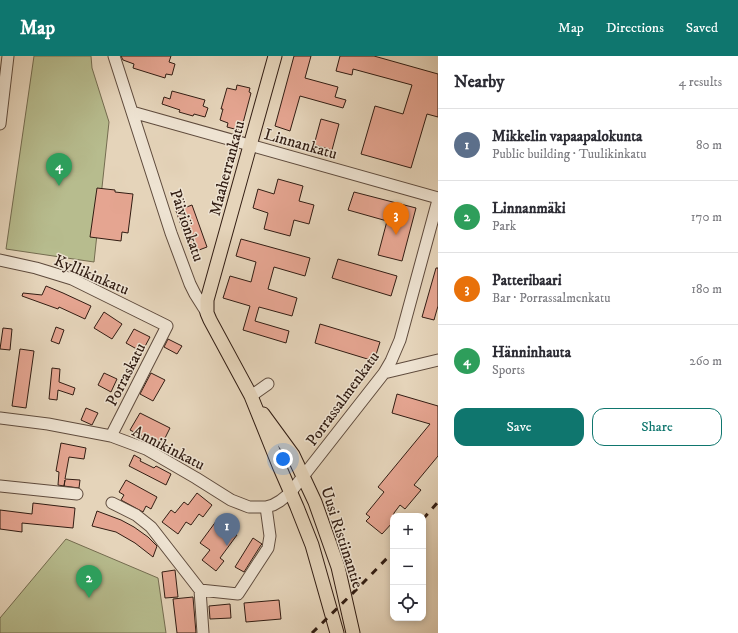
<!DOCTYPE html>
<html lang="en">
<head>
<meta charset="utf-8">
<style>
	body { margin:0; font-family:"IM FELL DW Pica",serif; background:#f7f7f7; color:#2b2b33 }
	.controls { position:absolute; right:12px; bottom:12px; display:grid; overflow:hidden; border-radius:8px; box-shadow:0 2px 6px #0003 }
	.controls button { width:36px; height:36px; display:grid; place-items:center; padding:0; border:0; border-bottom:1px solid #e1e1e2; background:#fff; color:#2b2b33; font:20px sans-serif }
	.you { position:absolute; left:283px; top:403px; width:14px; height:14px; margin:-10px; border:3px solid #fff; border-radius:50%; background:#1a73e8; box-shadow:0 0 0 6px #1a73e833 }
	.badge { display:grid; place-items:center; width:26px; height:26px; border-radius:50%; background:#0f766e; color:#fff; font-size:13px; font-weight:700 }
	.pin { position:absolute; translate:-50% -33px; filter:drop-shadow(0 1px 2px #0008) }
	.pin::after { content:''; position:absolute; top:21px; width:14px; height:12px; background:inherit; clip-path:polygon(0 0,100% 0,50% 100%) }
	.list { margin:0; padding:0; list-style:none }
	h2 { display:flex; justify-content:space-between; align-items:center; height:52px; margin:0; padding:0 16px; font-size:17px }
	h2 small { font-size:13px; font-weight:400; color:#7c7c81 }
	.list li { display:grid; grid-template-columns:26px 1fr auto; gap:12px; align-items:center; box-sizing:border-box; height:72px; padding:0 16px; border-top:1px solid #e1e1e2 }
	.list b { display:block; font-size:15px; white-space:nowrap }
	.list p { margin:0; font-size:13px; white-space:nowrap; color:#7c7c81 }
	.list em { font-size:13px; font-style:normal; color:#7c7c81 }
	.actions { display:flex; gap:8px; padding:12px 16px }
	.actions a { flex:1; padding:9px 0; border:1px solid #0f766e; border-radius:12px; text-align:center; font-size:14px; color:#0f766e }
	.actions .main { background:#0f766e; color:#fff }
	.icon { flex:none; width:22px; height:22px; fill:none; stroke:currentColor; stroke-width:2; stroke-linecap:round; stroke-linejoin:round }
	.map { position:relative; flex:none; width:438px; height:577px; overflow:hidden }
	header { display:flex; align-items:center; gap:24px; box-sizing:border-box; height:56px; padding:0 20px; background:#0f766e; color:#fff }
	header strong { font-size:19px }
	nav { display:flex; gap:22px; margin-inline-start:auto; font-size:14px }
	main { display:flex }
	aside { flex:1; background:#fff }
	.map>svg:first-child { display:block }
	.green { fill:#b7bc8e; stroke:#746c50 }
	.building { fill:#e5a591; stroke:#321d13 }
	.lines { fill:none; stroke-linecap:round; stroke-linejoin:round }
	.minor-casing { stroke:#5f4b3d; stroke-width:13 }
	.major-casing { stroke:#321d13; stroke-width:15 }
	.minor { stroke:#eee3d2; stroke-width:11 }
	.major { stroke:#e5d4ba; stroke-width:13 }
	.rail { stroke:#321d13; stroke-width:3; stroke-dasharray:7 7; stroke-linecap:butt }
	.labels { text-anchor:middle; stroke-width:3; stroke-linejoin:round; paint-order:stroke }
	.street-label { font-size:16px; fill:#321d13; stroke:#eee3d2 }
</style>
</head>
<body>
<header>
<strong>Map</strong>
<nav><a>Map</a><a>Directions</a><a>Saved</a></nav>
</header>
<main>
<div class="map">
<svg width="438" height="577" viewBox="0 0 438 577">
	<rect width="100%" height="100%" fill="#e5d4ba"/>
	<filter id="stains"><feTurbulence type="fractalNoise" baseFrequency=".005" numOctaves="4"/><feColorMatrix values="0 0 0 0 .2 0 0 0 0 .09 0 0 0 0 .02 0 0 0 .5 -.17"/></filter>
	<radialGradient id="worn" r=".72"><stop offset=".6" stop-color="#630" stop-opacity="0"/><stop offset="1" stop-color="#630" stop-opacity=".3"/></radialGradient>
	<path class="green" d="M 34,0 L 91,0 L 92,12 L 109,66 L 94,206 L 6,193 Z
		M 66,483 L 158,522 L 166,577 L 0,577 L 0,562 Z"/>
	<path class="building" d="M 121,0 L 171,0 L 169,6 L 175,8 L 172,19 L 166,18 L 165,22 L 133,12 L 134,8 L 123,4 Z
		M 294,0 L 311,0 L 305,22 L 338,31 L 335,41 L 346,44 L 343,52 L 300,40 L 290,75 L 275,70 Z
		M 340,0 L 374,0 L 438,18 L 438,61 L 427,58 L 411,112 L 361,98 L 375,50 L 403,58 L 412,29 L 353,13 L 352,19 L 336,15 Z
		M 237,29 L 250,32 L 249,36 L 251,37 L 243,67 L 240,67 L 238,74 L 227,71 L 228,67 L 220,64 L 223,53 L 221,53 L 227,32 L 236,34 Z
		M 172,35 L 205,44 L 203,50 L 208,52 L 205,61 L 194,58 L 193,60 L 179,56 L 180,54 L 162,48 L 164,41 L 170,43 Z
		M 321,63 L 339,68 L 332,94 L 314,89 Z
		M 278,123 L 303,130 L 299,145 L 314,149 L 309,168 L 294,164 L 290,180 L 264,173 L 268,157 L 253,152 L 258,133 L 274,138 Z
		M 97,132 L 115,134 L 115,136 L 133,138 L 128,177 L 122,176 L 121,185 L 90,181 Z
		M 354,136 L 416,152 L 402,205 L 378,199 L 387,165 L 348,154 Z
		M 192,149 L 207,191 L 191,197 L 176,155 Z
		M 241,183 L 310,202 L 305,220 L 274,211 L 268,233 L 297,242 L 292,260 L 259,251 L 255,265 L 289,275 L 286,287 L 243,274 L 250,250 L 223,242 L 230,220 L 251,226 L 256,206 L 236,200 Z
		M 338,203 L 397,220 L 391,240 L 332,222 Z
		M 436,212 L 438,212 L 438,250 L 434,264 L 422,261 Z
		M 46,230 L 63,237 L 91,250 L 85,263 L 59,251 L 58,253 L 22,240 L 23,237 L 42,239 Z
		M 104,256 L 122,268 L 112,283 L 94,272 Z
		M 320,268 L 380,286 L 374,305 L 315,287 Z
		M 56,271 L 64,274 L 59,288 L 51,285 Z
		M 3,272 L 12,273 L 10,294 L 0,293 Z
		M 134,273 L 150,281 L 142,296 L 126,287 Z
		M 168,283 L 182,290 L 177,298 L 164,291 Z
		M 20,293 L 34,295 L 26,352 L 12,350 Z
		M 52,312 L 60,313 L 59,326 L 75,332 L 73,339 L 58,334 L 57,344 L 49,343 Z
		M 104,317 L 117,323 L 111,336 L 98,329 Z
		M 151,317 L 165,324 L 153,345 L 140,338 Z
		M 397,338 L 438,350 L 438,400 L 414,429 L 421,434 L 405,453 L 400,449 L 394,457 L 393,466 L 382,478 L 366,465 L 370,461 L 366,458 L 384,436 L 378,431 L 430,368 L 392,357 Z
		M 86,352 L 98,357 L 92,369 L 81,364 Z
		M 140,357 L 170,372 L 161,390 L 130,374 Z
		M 61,387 L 86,392 L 84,403 L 69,401 L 65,423 L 80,424 L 79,432 L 64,430 L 65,424 L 64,430 L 58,429 L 59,416 L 56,415 Z
		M 134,399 L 141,403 L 140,405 L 154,412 L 156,410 L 171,418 L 166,429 L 129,410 Z
		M 126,424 L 157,441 L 151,453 L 146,450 L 143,456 L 121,444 L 124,439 L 119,436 Z
		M 197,437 L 212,449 L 203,461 L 199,458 L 191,469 L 186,466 L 178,478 L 162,466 L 171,454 L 175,457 L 184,446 L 188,449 Z
		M 33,447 L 75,452 L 73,472 L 22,467 L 22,476 L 0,473 L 0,454 L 32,458 Z
		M 97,455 L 121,464 L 134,471 L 148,481 L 157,490 L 153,501 L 135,487 L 116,476 L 92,470 Z
		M 217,464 L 237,479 L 220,502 L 224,505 L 216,515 L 202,504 L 210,494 L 200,487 Z
		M 253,482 L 262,488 L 261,489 L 244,516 L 235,511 Z
		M 175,514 L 178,541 L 165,542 L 162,516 Z
		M 193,541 L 196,577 L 177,577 L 173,543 Z
		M 279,544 L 281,563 L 246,566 L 244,547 Z
		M 230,548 L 231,562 L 210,563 L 209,550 Z"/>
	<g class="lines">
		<g class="minor-casing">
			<path id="minor" d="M 114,0 L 171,177 L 190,228 L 195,238 L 207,257
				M 132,56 L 438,142
				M 0,68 L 8,0
				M 0,204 L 36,212 L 72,223 L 167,270 L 111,380
				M 384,317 L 438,304
				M 251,340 L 268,328
				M 0,362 L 48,368 L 111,380 L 146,393 L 196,422 L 231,444 L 249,451 L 266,451 L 273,449 L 280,445 L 290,437 L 384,317 L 391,305 L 400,284 L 438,144
				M 0,430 L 77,438
				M 112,447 L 136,459 L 151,471 L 200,534 L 238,538 L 268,492 L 270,480 L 266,451
				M 200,534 L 203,577"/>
		</g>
		<g class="major-casing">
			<path id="major" d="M 275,0 L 207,244 L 207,257 L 210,264 L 251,340 L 280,412 L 297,451 L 312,489 L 337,577
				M 263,358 L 293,399 L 315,446 L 338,511 L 353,577"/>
		</g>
		<use href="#minor" class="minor"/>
		<use href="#major" class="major"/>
		<path class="rail" d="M 423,463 L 438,446
			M 312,577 L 362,528 L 393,496"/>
	</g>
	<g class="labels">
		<g class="street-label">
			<text transform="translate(301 87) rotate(16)" y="6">Linnankatu</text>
			<text transform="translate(226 112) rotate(-75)" y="6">Maaherrankatu</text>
			<text transform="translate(188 169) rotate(71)" y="6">Päiviönkatu</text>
			<text transform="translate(92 218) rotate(23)" y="6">Kyllikinkatu</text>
			<text transform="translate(125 318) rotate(-63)" y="6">Porraskatu</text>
			<text transform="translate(342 342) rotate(-54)" y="6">Porrassalmenkatu</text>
			<text transform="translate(169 391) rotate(27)" y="6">Annikinkatu</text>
			<text transform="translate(343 481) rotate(72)" y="6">Uusi Ristiinantie</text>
		</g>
	</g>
	<rect width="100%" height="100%" filter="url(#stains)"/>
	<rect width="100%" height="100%" fill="url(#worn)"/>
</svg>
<div class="controls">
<button>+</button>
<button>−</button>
<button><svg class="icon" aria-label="locate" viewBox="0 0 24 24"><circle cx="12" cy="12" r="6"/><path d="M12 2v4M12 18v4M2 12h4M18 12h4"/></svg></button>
</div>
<div class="you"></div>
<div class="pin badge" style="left:227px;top:490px;background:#5c6f8a">1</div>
<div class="pin badge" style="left:89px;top:542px;background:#2e9e5b">2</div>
<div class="pin badge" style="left:396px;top:179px;background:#e8710a">3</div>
<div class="pin badge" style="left:59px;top:130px;background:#2e9e5b">4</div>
</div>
<aside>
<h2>Nearby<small>4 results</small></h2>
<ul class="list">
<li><span class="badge" style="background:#5c6f8a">1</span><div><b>Mikkelin vapaapalokunta</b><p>Public building · Tuulikinkatu</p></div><em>80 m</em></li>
<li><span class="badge" style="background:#2e9e5b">2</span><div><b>Linnanmäki</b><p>Park</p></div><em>170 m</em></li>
<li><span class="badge" style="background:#e8710a">3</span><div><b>Patteribaari</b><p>Bar · Porrassalmenkatu</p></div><em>180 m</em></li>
<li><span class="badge" style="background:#2e9e5b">4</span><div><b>Hänninhauta</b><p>Sports</p></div><em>260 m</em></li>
</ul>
<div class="actions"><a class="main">Save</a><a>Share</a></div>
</aside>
</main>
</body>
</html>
